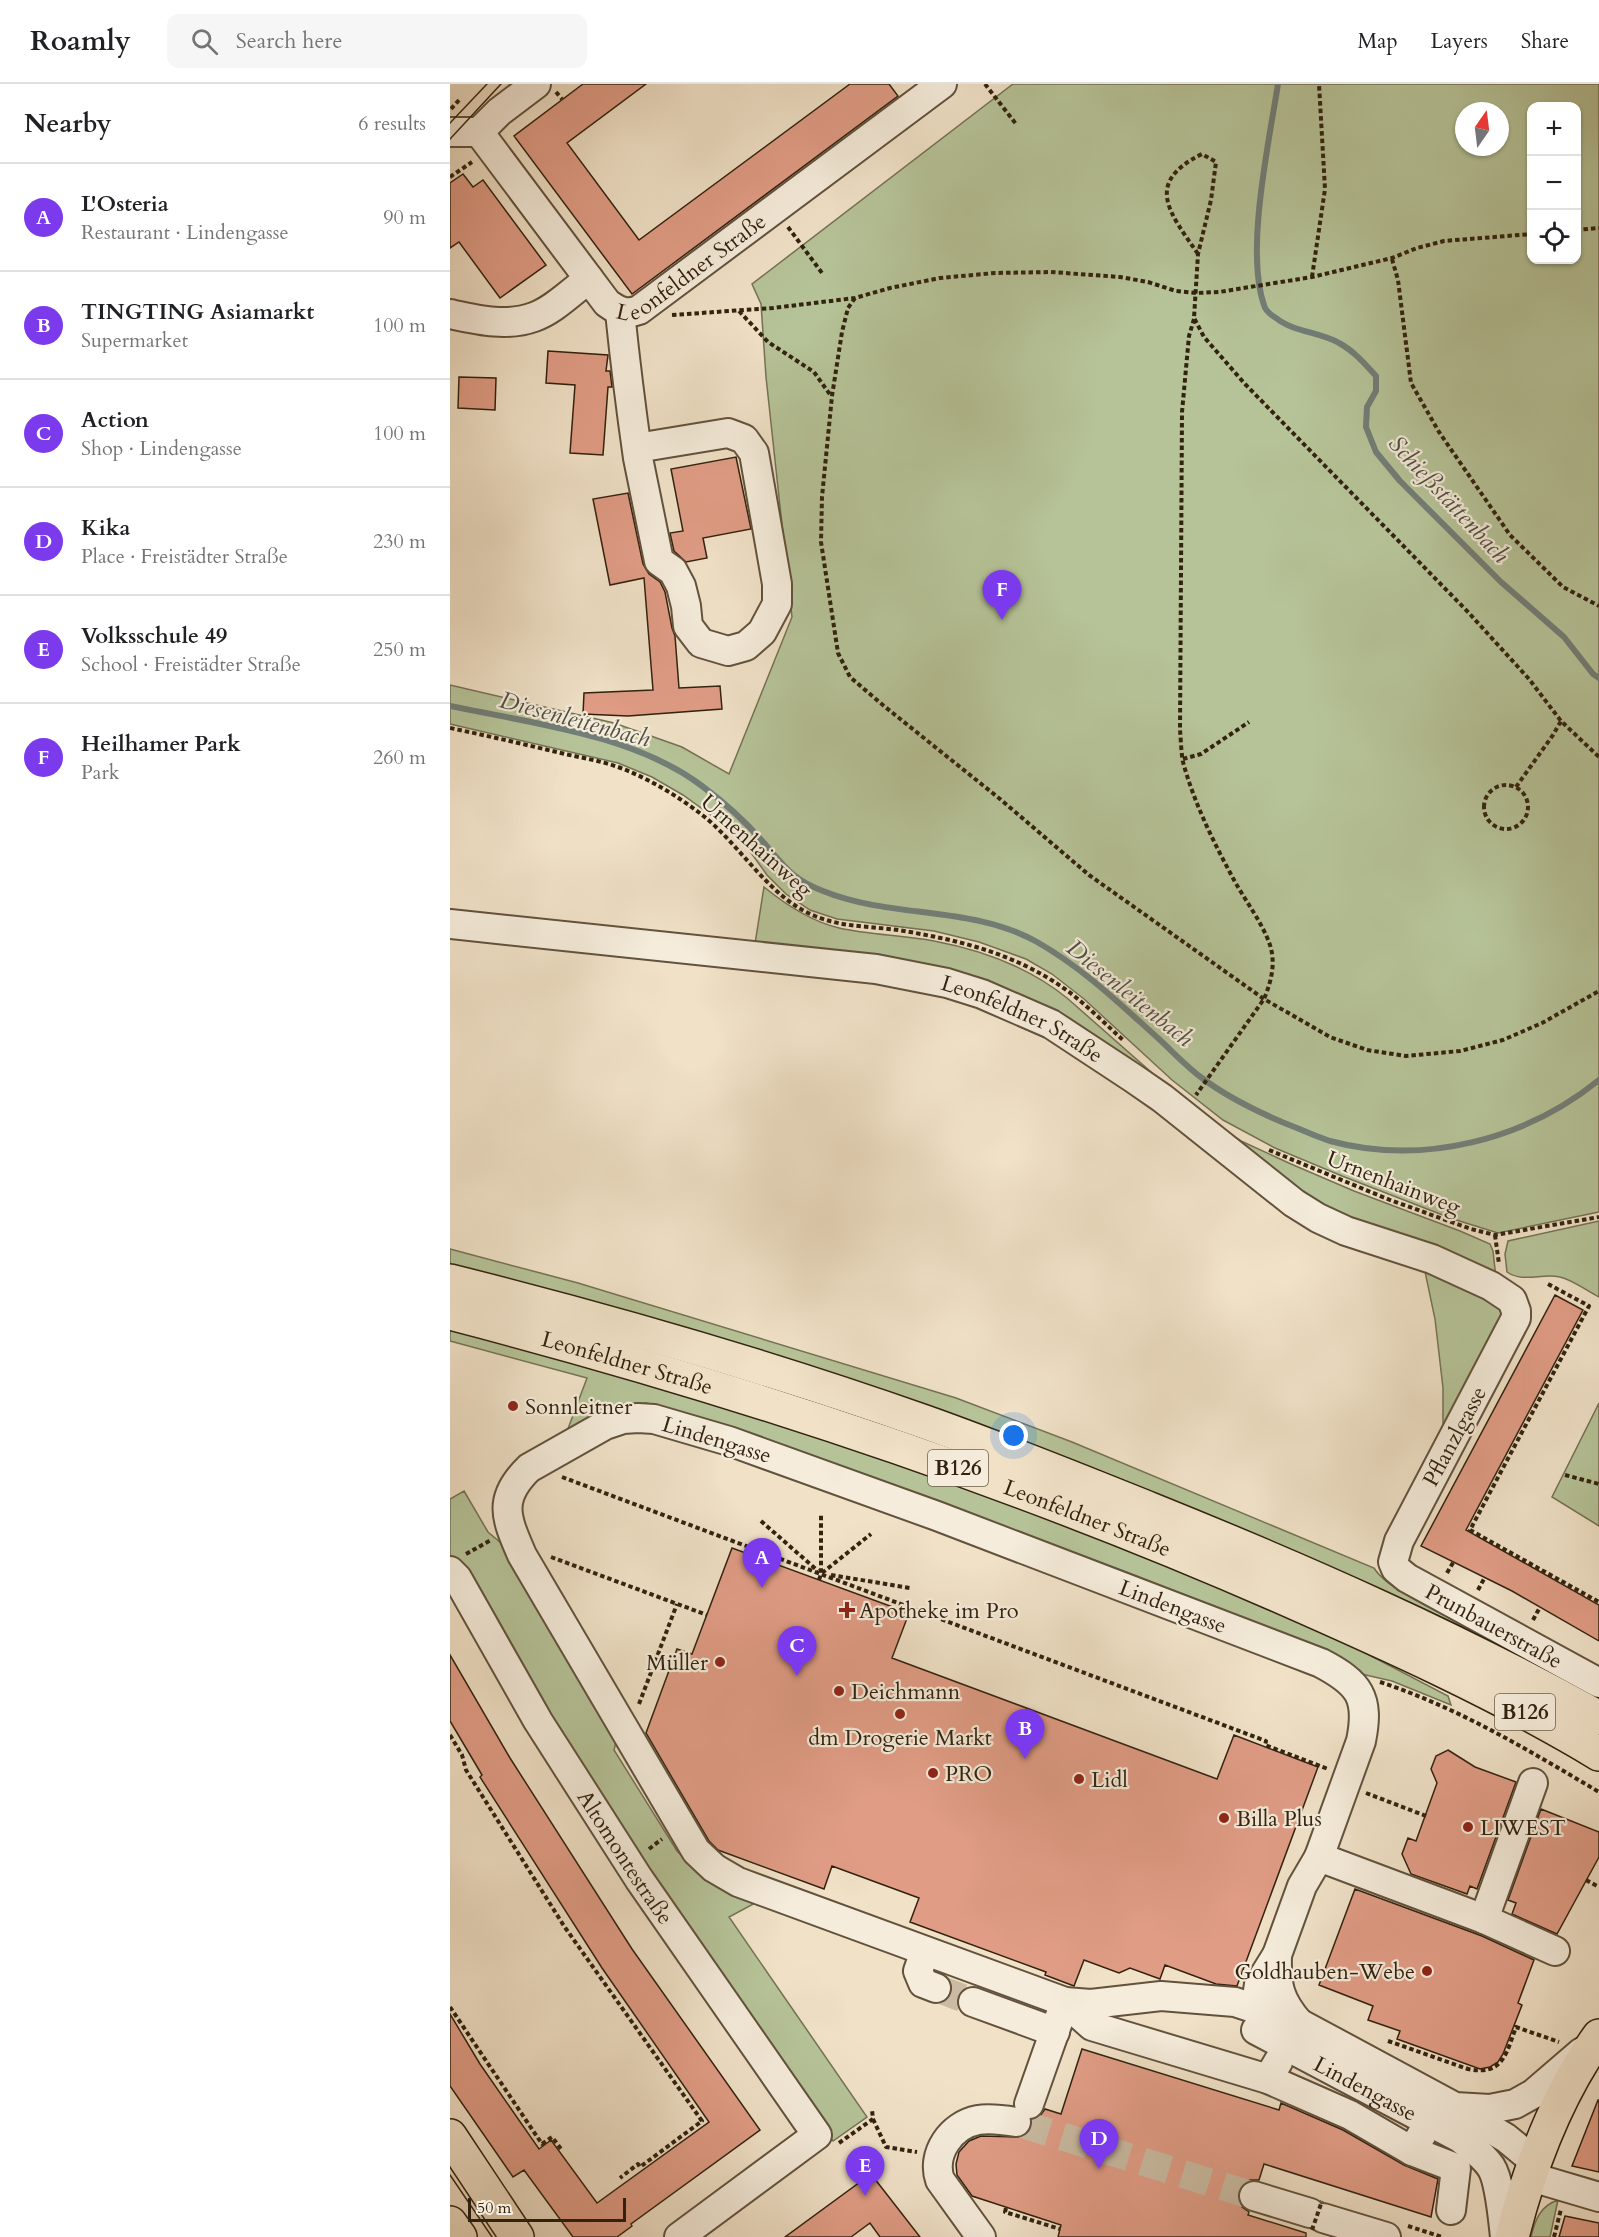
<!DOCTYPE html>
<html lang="en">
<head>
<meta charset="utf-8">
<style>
	body { margin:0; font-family:Cardo,serif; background:#f6f6f6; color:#202124 }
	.controls { position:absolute; right:18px; top:18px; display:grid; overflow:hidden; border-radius:12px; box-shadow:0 2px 4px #0004 }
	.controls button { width:54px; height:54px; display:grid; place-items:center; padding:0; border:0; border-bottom:2px solid #e0e0e0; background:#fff; color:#202124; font:30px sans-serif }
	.compass { position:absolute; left:1005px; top:18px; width:54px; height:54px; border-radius:50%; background:#fff; box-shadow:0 2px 4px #0004; rotate:14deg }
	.scale { position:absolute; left:18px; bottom:15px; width:158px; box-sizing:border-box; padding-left:6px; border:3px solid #32220f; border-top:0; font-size:16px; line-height:21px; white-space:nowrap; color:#32220f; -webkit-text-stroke:4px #f5ecdb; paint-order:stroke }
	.you { position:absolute; left:564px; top:1352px; width:21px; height:21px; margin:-15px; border:4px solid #fff; border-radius:50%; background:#1a73e8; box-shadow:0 0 0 9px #1a73e833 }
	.badge { display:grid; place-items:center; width:39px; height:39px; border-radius:50%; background:#7c3aed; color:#fff; font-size:20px; font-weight:700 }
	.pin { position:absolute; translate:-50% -50px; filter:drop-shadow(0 2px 3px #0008) }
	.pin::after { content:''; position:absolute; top:32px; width:21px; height:18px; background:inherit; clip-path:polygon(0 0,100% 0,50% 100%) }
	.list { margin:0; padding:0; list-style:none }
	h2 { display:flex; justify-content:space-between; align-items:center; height:78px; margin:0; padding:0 24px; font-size:26px }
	h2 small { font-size:20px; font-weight:400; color:#757577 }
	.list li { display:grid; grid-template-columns:39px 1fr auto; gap:18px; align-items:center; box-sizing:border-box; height:108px; padding:0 24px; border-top:2px solid #e0e0e0 }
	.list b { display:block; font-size:22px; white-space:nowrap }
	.list p { margin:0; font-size:20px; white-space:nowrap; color:#757577 }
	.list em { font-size:20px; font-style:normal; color:#757577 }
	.icon { flex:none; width:33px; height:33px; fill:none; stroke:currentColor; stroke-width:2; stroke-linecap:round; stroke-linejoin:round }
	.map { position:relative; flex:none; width:1149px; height:2153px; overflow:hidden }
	header { display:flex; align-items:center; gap:36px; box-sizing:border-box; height:84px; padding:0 30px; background:#fff; border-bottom:2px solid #e0e0e0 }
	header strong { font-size:28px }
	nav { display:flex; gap:33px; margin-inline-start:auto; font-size:21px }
	.search { width:420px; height:54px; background:#f6f6f6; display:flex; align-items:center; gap:15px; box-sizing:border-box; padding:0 21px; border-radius:12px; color:#757577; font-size:22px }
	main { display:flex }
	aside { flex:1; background:#fff }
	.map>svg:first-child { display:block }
	.green { fill:#b6c398; stroke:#747254; stroke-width:1.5; fill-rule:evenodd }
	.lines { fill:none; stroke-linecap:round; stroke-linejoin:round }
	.stream { stroke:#727e77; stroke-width:6 }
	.building { fill:#e09c85; stroke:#32220f; stroke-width:1.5 }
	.minor-tunnel { stroke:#cabba2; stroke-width:28; stroke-dasharray:28 14; stroke-linecap:butt }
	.minor-casing { stroke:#62523d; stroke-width:32 }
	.major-casing { stroke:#32220f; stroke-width:36 }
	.path { stroke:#32220f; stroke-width:4; stroke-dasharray:4.5 3; stroke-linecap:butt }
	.minor { stroke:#f5ecdb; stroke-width:28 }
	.major { stroke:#f0e1c7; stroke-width:33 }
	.tram { stroke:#32220f; stroke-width:1.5 }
	.path-bridge { stroke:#32220f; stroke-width:4; stroke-dasharray:4.5 3; stroke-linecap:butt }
	.poi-dot { fill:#8f2418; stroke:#f5ecdb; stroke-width:2 }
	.labels { text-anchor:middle; stroke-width:4.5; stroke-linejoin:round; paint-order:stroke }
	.shield { fill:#f5ecdb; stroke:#6c5f4c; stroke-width:1.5 }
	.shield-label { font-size:21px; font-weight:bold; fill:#32220f }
	.street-label { font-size:22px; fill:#32220f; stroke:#f5ecdb }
	.poi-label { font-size:22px; fill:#32220f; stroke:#f5ecdb; text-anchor:start }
	.water-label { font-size:24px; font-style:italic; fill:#525043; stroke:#f5ecdb }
</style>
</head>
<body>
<header>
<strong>Roamly</strong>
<div class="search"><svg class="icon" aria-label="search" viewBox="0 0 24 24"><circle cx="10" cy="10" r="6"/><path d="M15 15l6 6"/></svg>Search here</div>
<nav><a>Map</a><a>Layers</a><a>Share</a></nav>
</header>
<main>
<aside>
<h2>Nearby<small>6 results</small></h2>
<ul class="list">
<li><span class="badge">A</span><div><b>L'Osteria</b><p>Restaurant · Lindengasse</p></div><em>90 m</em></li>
<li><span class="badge">B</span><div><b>TINGTING Asiamarkt</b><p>Supermarket</p></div><em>100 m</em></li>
<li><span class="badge">C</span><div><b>Action</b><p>Shop · Lindengasse</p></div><em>100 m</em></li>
<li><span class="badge">D</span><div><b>Kika</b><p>Place · Freistädter Straße</p></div><em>230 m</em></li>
<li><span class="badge">E</span><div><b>Volksschule 49</b><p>School · Freistädter Straße</p></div><em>250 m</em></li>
<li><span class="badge">F</span><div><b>Heilhamer Park</b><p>Park</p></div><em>260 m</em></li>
</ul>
</aside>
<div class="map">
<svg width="1149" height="2153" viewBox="0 0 1149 2153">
	<rect width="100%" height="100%" fill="#f0e1c7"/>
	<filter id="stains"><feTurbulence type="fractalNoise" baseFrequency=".00333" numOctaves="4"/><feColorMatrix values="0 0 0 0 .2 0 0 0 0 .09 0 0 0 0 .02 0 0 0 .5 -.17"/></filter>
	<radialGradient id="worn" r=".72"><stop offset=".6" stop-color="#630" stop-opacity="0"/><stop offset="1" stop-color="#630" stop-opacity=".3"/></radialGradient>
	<path class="green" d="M 563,0 L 1149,0 L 1149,1128 L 1048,1149 L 1003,1135 L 892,1092 L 825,1064 L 773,1036 L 722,996 L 634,915 L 602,890 L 576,875 L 529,858 L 484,847 L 387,835 L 360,826 L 336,810 L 317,791 L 299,766 L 269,737 L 233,711 L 202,693 L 168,679 L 0,640 L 0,601 L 164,639 L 232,663 L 279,690 L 342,533 L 316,293 L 311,220 L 302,200 ZM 1082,22 L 1126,22 L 1126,176 L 1082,176 ZM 1014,27 L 1050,27 L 1050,63 L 1014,63 Z
		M 314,803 C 336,821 360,837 389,844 C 420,851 453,851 484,857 C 532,866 580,884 617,914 L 751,1032 L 791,1057 L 841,1080 L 904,1107 L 1010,1147 L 1040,1160 L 1043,1167 L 1046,1194 L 892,1140 L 603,935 L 304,866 Z
		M 1149,1137 L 1149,1213 C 1137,1207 1123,1196 1110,1193 C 1092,1189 1073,1199 1057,1188 L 1055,1170 L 1058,1157 Z
		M 0,1165 L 128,1199 L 506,1314 L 622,1358 L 924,1484 C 938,1507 1004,1535 1030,1549 L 1030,1551 L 961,1519 L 706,1411 L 626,1377 L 522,1338 L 235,1243 L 0,1181 Z
		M 973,1178 L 1059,1224 L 993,1349 L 993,1304 L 985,1235 Z
		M 0,1244 L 78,1264 L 415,1367 L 660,1457 L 877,1549 L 998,1612 L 1001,1621 L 942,1597 L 907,1589 L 813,1542 L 676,1488 L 438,1399 L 246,1333 L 196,1319 L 179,1321 L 116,1350 L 137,1294 L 0,1257 Z
		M 1149,1319 L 1149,1442 L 1102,1413 Z
		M 14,1407 L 38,1448 L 51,1459 L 166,1658 L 164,1666 L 227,1767 L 244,1784 L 307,1818 L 279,1833 L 417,2033 L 383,2057 L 311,1956 L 172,1752 L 11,1479 L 0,1473 L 0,1415 Z
		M 1108,2116 L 1100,2153 L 1081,2153 C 1085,2136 1090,2122 1108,2116 Z"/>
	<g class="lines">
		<path class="stream" d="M 828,0 C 819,58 795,167 814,221 C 815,226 821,231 826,234 C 843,248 870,248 889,259 C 904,267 915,280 926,292 L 926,307 L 917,323 L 916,343 L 926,368 L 950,397 L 1051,498 L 1114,553 L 1143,590 L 1149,594
			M 0,622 C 81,639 185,651 252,702 C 275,719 296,738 314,759 C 335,783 342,795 373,807 C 442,835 521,821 587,858 C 633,884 670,920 709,955 C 723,968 737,983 752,994 C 777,1013 804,1026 832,1038 C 848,1044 864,1052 880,1057 C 973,1082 1075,1056 1149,996"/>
	</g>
	<path class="building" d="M 133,0 L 196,0 L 117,59 L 189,156 L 400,0 L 439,0 L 448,12 L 182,210 L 64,52 Z
		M 13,90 L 23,103 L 33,96 L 96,181 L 50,214 L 9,158 L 0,164 L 0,99 Z
		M 98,267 L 158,271 L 156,287 L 160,287 L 162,303 L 158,303 L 153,371 L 120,369 L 125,301 L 96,299 Z
		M 9,293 L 46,294 L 45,326 L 8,324 Z
		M 286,373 L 301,445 L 253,454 L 257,474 L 236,478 L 224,467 L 220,449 L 233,447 L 221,385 Z
		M 178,409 L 193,480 L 199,490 L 210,498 L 215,508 L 222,544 L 225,552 L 229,604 L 270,602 L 272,625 L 178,632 L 133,630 L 134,609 L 203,606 L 194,494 L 160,501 L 143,415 Z
		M 1105,1211 L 1133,1226 L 1016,1446 L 1149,1521 L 1149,1557 L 1062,1507 L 971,1462 Z
		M 282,1464 L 459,1529 L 442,1574 L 767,1695 L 784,1651 L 868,1683 L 787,1902 L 766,1900 L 715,1881 L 710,1895 L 680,1884 L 669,1889 L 634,1876 L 624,1902 L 595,1891 L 596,1888 L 460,1838 L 469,1814 L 382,1782 L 374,1805 L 268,1766 L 259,1757 L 196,1649 L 227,1565 L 242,1570 Z
		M 0,1571 L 60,1674 L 182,1865 L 310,2046 L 181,2140 L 182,2142 L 167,2153 L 123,2153 L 74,2086 L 63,2093 L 0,2002 L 0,1930 L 30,1980 L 89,2065 L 101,2056 L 147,2119 L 259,2038 L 152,1884 L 30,1693 L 32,1691 L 0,1637 Z
		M 998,1666 L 1025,1683 L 1066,1698 L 1027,1805 L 1020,1802 L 1017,1810 L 961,1790 L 952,1770 L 958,1754 L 966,1757 L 987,1699 L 981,1685 L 986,1672 Z
		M 1091,1725 L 1149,1748 L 1149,1773 L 1107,1850 L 1062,1830 L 1066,1819 L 1058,1816 Z
		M 905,1805 L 1032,1852 L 1084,1876 L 1068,1919 L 1072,1921 L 1053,1970 L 1048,1978 L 1040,1983 L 1030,1985 L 947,1955 L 950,1947 L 918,1936 L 923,1922 L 869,1901 Z
		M 632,1965 L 829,2026 L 831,2019 L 893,2046 L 954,2081 L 988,2095 L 981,2133 L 814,2080 L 809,2096 L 800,2096 L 792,2100 L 788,2107 L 788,2115 L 792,2123 L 799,2128 L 798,2131 L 856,2149 L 856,2153 L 608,2153 L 611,2141 L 522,2112 L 507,2091 L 506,2080 L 509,2068 L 519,2057 L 531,2052 L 572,2053 L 579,2048 L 582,2036 L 590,2032 L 595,2025 L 611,2030 Z
		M 1148,2016 L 1149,2016 L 1149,2088 L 1122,2082 Z
		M 421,2090 L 470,2153 L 430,2153 L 420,2139 L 401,2153 L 335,2153 Z
		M 1115,2132 L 1149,2139 L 1149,2153 L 1109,2153 Z"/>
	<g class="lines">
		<path class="minor-tunnel" d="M 486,1904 L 523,1918
			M 572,2040 L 804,2112"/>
		<g class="minor-casing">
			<g id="minor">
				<path d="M 0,48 L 29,48 L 49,28 L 86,0"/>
				<path id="s1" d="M 29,48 L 157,219 C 168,227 176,231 189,226 L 492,0"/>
				<path d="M 170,228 C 175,277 181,325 188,374 L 209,477 L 223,487 L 231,502 L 236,522 L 238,542 L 251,559 L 278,567 L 296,562 L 312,548 L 327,520 L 327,500 L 304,369 L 294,355 L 278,349 L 187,364"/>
				<path d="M 0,230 C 28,236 57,243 84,233 C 104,226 122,207 139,195"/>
				<path id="s2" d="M 0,840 L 426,885 L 497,899 L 532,910 L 601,940 L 683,994 L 712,1014 L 844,1119 L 868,1134 L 896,1147 L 982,1175 L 1041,1202 L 1062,1216 L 1066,1227 L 1066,1234 L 949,1457 L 943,1478 L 946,1485 L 957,1494 L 1149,1599"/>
				<path id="s3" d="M 0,1487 L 7,1494 L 88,1637 L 189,1795 L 367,2051 L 229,2153"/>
				<path d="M 869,1773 L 1034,1835 L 1105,1867"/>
				<path d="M 1034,1835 L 1083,1699"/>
				<path d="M 475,1867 L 468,1887 L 473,1899 L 486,1904"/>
				<path d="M 827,1871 C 826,1901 829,1916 849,1939"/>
				<path d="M 523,1918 L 605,1948"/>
				<path d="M 615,1918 L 642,1942 L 818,1995"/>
				<path id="s4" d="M 806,1946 L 1010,2054 C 1021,2063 1033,2071 1041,2083 C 1050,2097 1053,2136 1055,2153"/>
				<path d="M 823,1954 L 808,1926 L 807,1914 L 809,1900 L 827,1871 L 852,1802 L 869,1773 L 911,1657 C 920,1613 909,1599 871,1579 L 487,1432 L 279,1357 L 204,1335 L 188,1334 L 173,1335 L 155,1341 L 79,1384 C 47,1415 56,1434 72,1471 L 246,1767 L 264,1784 L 288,1798 L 615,1918 L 641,1920 L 711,1912 L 785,1918 L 849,1939 L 1005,2023 L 1040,2025 L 1065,2020 L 1083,2010 L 1132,1968"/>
				<path d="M 828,1978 L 818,1995 L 900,2031 L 962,2067"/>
				<path d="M 579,2020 L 615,1918"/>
				<path d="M 1009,2026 L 1056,2054 L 1084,2077"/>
				<path d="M 972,2050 L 962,2067 L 1006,2084 L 1001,2126"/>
				<path d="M 1078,2092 L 1149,2113"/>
				<path d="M 804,2112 L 860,2129"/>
				<path d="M 873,2134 L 936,2153"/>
				<path d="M 531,2153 L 490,2096 C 481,2070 501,2041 528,2036 C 540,2034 554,2036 566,2038"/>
			</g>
		</g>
		<g class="major-casing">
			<g id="major">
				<path d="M 0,1197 C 160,1237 319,1283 475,1338 C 551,1365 625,1395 700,1425 C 854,1487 1004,1553 1149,1634"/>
				<path id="s5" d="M 0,1229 C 282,1302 560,1394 827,1511 C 936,1559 1046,1608 1149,1670"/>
				<path d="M 0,2052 L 67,2153"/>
				<path d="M 0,2139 L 10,2153"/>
				<path d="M 1062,2153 C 1080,2082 1106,2012 1149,1952"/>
			</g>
		</g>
		<path class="path" d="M 535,0 L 566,40
			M 106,8 L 112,15
			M 1,25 L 10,15
			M 0,93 L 22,78
			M 338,143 L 372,189
			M 1126,146 L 1149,144
			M 748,170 C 720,129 693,99 752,70 L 766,78 L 761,116 L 748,170 L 744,234 L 754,253 L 795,300 L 1018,528 L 1079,595 L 1111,637 L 1149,673
			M 942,175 L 948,196 L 961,299 L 989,348 L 1060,451 L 1113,503 L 1149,522
			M 862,193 L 875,105 L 869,0
			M 405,214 L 398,224 L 392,248 L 382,312 L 372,413 L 371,458 L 388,569 L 400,593 L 434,622 L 550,715 L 639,791 L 814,915 L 880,953 L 917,966 L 956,972 L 1010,967 L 1053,956 L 1092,939 L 1149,907
			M 289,227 L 318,258 L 364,288 L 381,312
			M 222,231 L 323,224 L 405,214 L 440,204 L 490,194 L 545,189 L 601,188 L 670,193 L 698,198 L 726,207 L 746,209 L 769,208 L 862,193 L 942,174 L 967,164 L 994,157 L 1082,150
			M 744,235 L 739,252 L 732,328 L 730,646 C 731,656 731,668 733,678 C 744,719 764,759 784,796 C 796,818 812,838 820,861 C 826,880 821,898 814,915 L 746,1011
			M 0,644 C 39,652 77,661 115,670 C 133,674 151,677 168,683 C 198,694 226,711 251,730 C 290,760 319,814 365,832 C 393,844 425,842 454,847 C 507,856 557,868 603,897 C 629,913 651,936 673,956
			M 733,675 L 751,670 L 799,638
			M1034 723a22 22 0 1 1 44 0a22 22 0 1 1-44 0Z
			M 1066,703 L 1103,651 L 1111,637
			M 819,1066 L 940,1116 L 1021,1145 L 1045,1151 L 1149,1133
			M 1045,1151 L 1049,1180
			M 1098,1200 L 1139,1222 L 1020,1446 L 1149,1518
			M 1115,1391 L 1149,1400
			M 112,1393 L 816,1657 L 815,1661 L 878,1685
			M 311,1437 L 368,1487
			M 16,1470 L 41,1456
			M 101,1473 L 257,1531
			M 372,1489 L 421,1450
			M 997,1489 L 1004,1477
			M 381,1491 L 460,1504
			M 369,1496 L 371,1490 L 371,1430
			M 1028,1506 L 1035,1493
			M 1083,1536 L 1090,1523
			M 930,1598 C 1009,1624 1078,1666 1149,1708
			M 189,1620 L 227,1520
			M 0,1651 L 12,1671 L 16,1686 L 114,1842 L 252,2037 L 190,2083 L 188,2080 L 170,2094
			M 916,1709 L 976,1732
			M 199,1765 L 212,1755
			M 1136,1796 L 1149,1803
			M 0,1923 L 92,2060 L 102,2053 L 111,2065
			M 938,1957 L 1018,1985 C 1053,1992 1056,1970 1066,1943 L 1109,1958
			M 423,2035 L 436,2063 L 467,2068
			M 389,2059 L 423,2035 L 422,2026
			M 556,2124 L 555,2128 L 610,2145
			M 958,2142 L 992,2153
			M 1104,2153 L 1111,2125"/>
		<use href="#minor" class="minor"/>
		<use href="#major" class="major"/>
		<path class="tram" d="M 0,39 L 37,0
			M 0,55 L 51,0
			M 0,2091 L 42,2153"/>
		<path class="path-bridge" d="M 862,2146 L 872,2117"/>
	</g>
	<g class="poi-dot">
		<circle cx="63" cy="1322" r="6"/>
		<path d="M394 1517h6v6h6v6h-6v6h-6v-6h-6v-6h6z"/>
		<circle cx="270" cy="1578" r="6"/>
		<circle cx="389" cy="1607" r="6"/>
		<circle cx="450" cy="1630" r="6"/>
		<circle cx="483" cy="1689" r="6"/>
		<circle cx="629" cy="1695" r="6"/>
		<circle cx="774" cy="1734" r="6"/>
		<circle cx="1018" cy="1743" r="6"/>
		<circle cx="977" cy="1887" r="6"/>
	</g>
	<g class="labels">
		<g class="shield">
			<rect x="478" y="1366" width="60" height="36" rx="4.5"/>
			<rect x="1045" y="1610" width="60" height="36" rx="4.5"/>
		</g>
		<g class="shield-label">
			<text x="508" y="1391">B126</text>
			<text x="1075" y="1635">B126</text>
		</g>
		<g class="street-label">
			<text dy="8" stroke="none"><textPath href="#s1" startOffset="314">Leonfeldner Straße</textPath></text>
			<text transform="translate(307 761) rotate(42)" y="8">Urnenhainweg</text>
			<text dy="8" stroke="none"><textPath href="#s2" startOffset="584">Leonfeldner Straße</textPath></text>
			<text transform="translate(944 1098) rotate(21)" y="8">Urnenhainweg</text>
			<text dy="8" stroke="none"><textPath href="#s5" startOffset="184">Leonfeldner Straße</textPath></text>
			<text transform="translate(1004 1352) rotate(-62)" y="8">Pflanzlgasse</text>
			<text transform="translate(267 1355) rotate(17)" y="8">Lindengasse</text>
			<text dy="8" stroke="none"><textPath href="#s5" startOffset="670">Leonfeldner Straße</textPath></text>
			<text transform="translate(723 1522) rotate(21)" y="8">Lindengasse</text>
			<text dy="8" stroke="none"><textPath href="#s2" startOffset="1568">Prunbauerstraße</textPath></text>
			<text dy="8" stroke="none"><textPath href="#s3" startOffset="336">Altomontestraße</textPath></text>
			<text dy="8" stroke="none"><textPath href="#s4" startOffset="124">Lindengasse</textPath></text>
		</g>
		<g class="poi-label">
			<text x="75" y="1330">Sonnleitner</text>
			<text x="409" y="1534">Apotheke im Pro</text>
			<text x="258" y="1586" text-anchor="end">Müller</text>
			<text x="401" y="1615">Deichmann</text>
			<text x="450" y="1661" text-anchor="middle">dm Drogerie Markt</text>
			<text x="495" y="1697">PRO</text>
			<text x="641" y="1703">Lidl</text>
			<text x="786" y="1742">Billa Plus</text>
			<text x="1030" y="1751">LIWEST</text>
			<text x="965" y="1895" text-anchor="end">Goldhauben-Webe</text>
		</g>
		<g class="water-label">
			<text transform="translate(999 415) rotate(47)" y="8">Schießstättenbach</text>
			<text transform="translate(125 635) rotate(15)" y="8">Diesenleitenbach</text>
			<text transform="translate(680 909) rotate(39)" y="8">Diesenleitenbach</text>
		</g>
	</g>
	<rect width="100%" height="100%" filter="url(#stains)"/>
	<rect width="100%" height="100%" fill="url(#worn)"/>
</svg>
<div class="controls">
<button>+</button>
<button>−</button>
<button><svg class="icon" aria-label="locate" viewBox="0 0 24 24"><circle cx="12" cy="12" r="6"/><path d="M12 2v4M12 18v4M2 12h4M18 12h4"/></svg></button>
</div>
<svg class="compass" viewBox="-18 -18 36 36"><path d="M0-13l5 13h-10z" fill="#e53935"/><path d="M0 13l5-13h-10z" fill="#757577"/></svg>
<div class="scale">50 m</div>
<div class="you"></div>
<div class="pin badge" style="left:312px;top:1504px">A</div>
<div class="pin badge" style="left:575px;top:1675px">B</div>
<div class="pin badge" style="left:347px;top:1592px">C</div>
<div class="pin badge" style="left:649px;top:2085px">D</div>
<div class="pin badge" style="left:415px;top:2112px">E</div>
<div class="pin badge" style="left:552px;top:536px">F</div>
</div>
</main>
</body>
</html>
